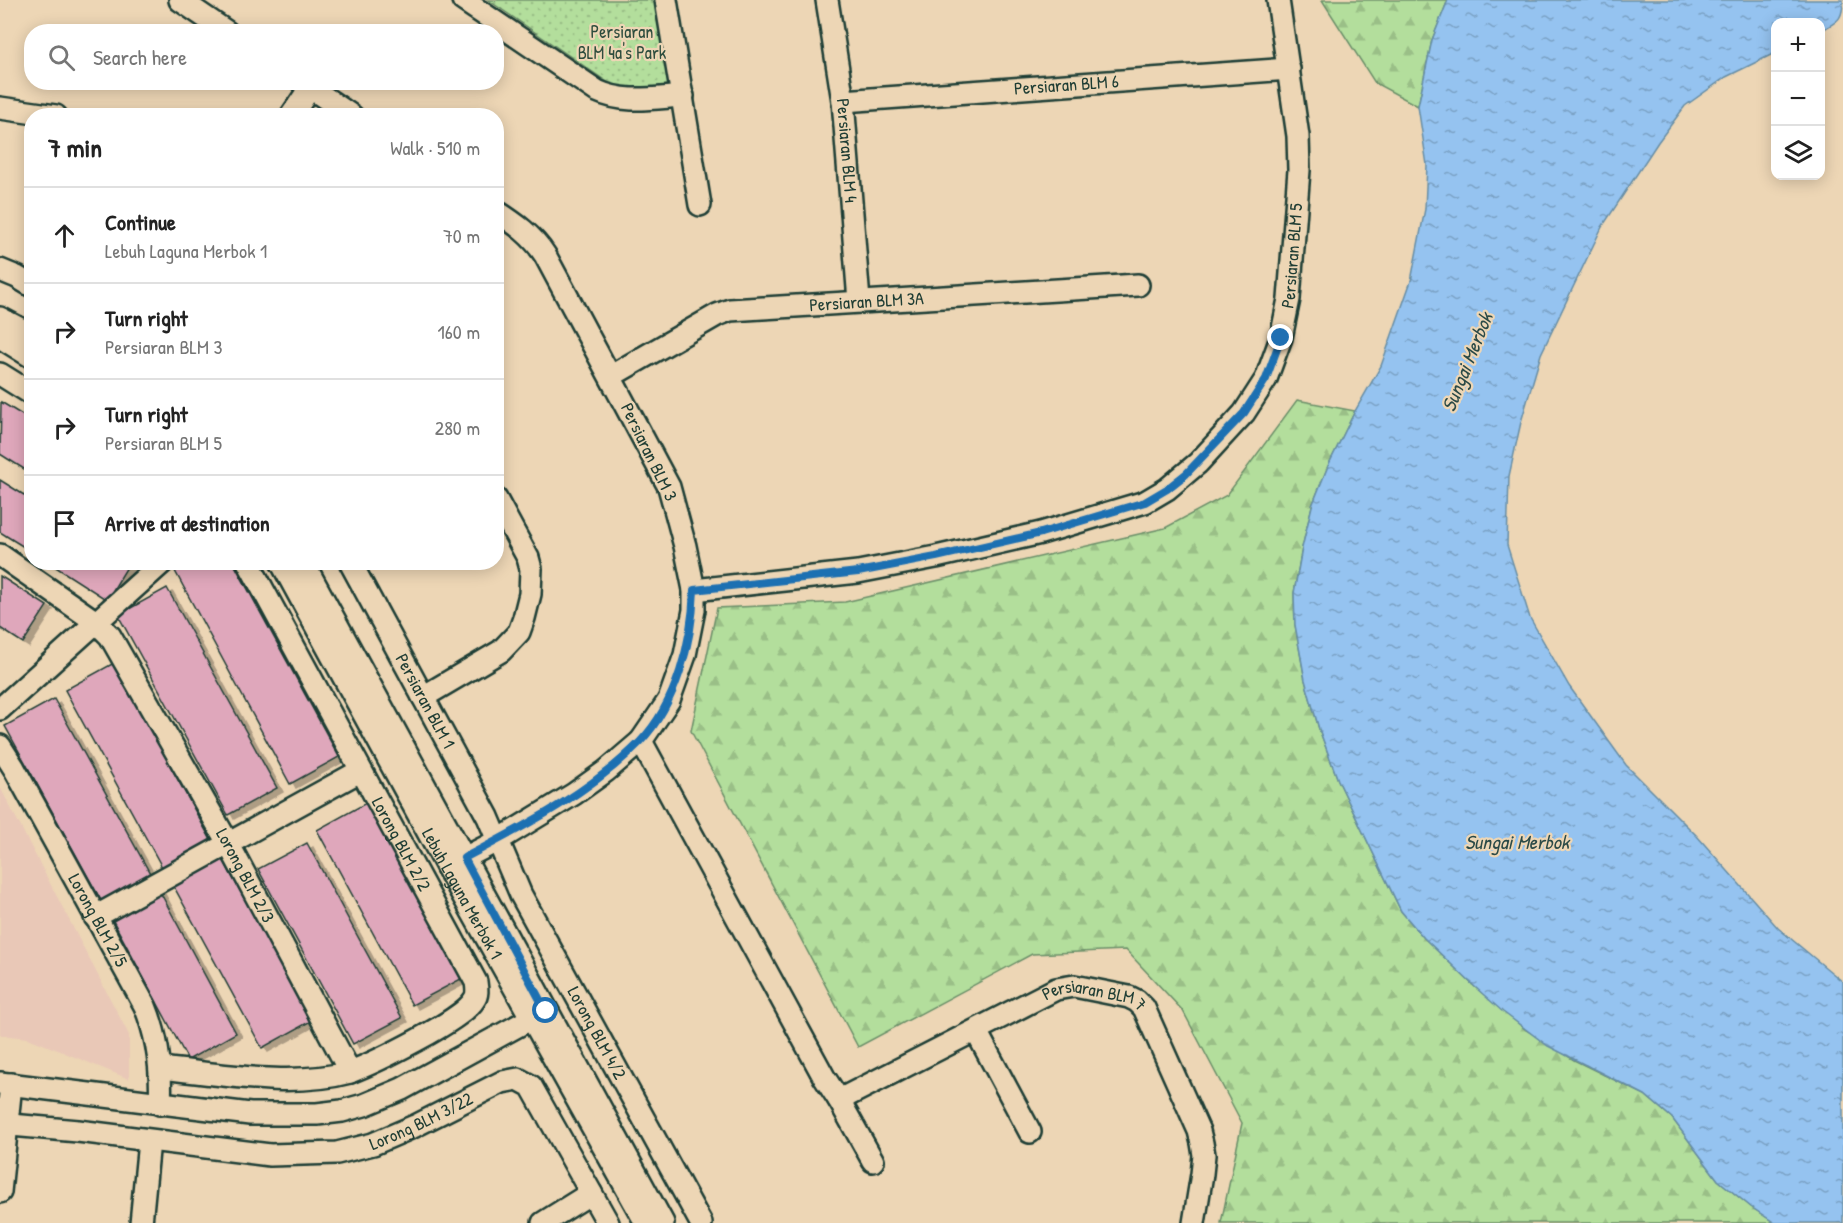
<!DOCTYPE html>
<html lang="en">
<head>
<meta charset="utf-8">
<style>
	body { margin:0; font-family:"Patrick Hand",sans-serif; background:#f2f2f2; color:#222 }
	.controls { position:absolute; right:18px; top:18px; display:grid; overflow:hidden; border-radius:12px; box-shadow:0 3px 15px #0003 }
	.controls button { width:54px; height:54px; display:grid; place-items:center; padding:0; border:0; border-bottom:2px solid #e0e0e0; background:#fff; color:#222; font:30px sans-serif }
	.stop { position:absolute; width:18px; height:18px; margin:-14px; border:4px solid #1f6fb2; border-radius:50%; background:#fff }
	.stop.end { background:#1f6fb2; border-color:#fff; box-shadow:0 2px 6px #0008 }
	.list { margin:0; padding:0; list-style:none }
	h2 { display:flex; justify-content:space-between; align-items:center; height:78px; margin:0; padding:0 24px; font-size:26px }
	h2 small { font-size:20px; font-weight:400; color:#767676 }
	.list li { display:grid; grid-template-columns:39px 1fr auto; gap:18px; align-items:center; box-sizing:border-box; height:96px; padding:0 24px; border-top:2px solid #e0e0e0 }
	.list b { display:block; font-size:22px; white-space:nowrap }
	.list p { margin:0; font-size:20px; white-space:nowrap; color:#767676 }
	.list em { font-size:20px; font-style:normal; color:#767676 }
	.icon { flex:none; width:33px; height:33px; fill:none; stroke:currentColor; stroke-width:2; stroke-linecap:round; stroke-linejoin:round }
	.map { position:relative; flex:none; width:1843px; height:1223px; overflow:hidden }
	.search { position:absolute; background:#fff; box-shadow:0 3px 15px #0003; left:24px; top:24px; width:480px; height:66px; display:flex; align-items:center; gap:15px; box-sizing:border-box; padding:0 21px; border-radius:24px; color:#767676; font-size:22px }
	.panel { position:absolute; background:#fff; box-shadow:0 3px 15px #0003; left:24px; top:108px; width:480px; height:462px; border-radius:24px }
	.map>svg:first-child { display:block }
	.built { fill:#e9c8b7 }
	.grass { fill:url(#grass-dots); stroke:#698e68; stroke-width:1.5 }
	.forest { fill:url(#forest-firs); stroke:#698e68; stroke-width:1.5 }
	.water { fill:url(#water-ripples); stroke:#668da5; stroke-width:1.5 }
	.building { fill:#dfa7bb; stroke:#1f3d34; stroke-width:1.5; filter:url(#shadow) }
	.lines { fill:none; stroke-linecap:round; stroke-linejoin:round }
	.minor-casing { stroke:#1f3d34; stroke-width:26 }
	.minor { stroke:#edd6b5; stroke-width:21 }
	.route { stroke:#1f6fb2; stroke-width:8 }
	.labels { text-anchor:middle; stroke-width:4.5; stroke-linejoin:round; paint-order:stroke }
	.park-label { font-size:18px; fill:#2e4d3e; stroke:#edd6b5 }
	.street-label { font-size:18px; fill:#1f3d34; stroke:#edd6b5 }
	.water-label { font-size:20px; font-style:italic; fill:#2b4a47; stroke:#edd6b5 }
</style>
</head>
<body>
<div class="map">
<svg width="1843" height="1223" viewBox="0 0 1843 1223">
	<defs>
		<pattern id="grass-dots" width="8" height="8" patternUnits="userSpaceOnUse" patternTransform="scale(1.5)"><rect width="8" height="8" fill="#b3de9c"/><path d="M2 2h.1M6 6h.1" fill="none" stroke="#9abf87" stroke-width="1.8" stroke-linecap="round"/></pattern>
		<pattern id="forest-firs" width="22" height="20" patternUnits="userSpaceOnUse" patternTransform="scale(1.5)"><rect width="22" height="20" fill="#b3de9c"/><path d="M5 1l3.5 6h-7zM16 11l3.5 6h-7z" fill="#9abf87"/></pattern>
		<pattern id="water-ripples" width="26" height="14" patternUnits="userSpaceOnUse" patternTransform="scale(1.5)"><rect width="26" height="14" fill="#95c3f0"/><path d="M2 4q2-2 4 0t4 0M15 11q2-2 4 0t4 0" fill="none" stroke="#79a0c3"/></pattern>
		<filter id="shadow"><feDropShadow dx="6" dy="4" stdDeviation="0" flood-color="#0004"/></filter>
	</defs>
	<rect width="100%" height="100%" fill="#edd6b5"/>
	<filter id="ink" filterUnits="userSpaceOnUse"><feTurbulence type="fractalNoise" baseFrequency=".0167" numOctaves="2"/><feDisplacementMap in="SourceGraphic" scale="12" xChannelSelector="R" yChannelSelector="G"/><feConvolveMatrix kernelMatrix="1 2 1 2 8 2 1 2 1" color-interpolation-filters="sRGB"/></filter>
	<g filter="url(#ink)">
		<path class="built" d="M 0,787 L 129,1035 L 129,1079 L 28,1038 L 0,1035 Z"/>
		<path class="grass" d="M 488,0 L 657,0 L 674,87 L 616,88 Z"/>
		<path class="forest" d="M 1322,0 L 1448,0 L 1432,40 L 1418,106 L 1375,83 Z
			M 1297,400 L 1355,411 L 1328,466 L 1312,506 L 1302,548 L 1294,593 L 1295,625 L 1305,680 L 1319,729 L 1338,780 L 1401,911 L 1424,938 L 1475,987 L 1526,1030 L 1574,1060 L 1645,1095 L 1672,1118 L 1718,1180 L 1751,1207 L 1775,1223 L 1221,1223 L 1242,1123 L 1183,1011 L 1126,950 L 1032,954 L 858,1047 L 691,731 L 717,608 L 845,602 L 1165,528 L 1227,495 Z"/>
		<path class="water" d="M 1448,0 L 1843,0 C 1843,21 1837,21 1821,31 L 1820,22 L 1776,22 L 1775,53 L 1726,77 L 1685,106 L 1658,142 L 1602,227 L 1541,354 L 1521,422 L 1509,476 L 1507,545 L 1530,618 L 1569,686 L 1626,765 L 1697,836 L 1778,928 L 1843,982 L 1843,1223 L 1775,1223 L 1751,1207 L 1718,1180 L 1672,1118 L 1645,1095 L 1548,1046 L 1503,1012 L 1475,987 L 1424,938 L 1401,911 L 1338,780 L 1319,729 L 1305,680 L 1295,625 L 1294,593 L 1302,548 L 1312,506 L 1328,466 L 1355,411 L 1381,366 L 1411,281 L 1425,209 L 1427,165 L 1418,106 L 1432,40 Z"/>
		<path class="building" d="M 1,402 L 32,421 L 32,474 L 0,454 Z
			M 0,480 L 32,500 L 32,552 L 0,532 Z
			M 48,562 L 130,562 L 107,600 Z
			M 191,562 L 233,562 L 339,757 L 290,784 L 175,571 Z
			M 0,576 L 47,606 L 23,643 L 0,628 Z
			M 167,588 L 277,788 L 228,815 L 118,615 Z
			M 114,663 L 212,842 L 163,869 L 65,690 Z
			M 54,699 L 152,877 L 103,904 L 5,726 Z
			M 366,803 L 461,979 L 412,1005 L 317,830 Z
			M 307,843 L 402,1018 L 353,1044 L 258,869 Z
			M 222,858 L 311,1021 L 262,1048 L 173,885 Z
			M 159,890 L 236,1033 L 188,1060 L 111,917 Z"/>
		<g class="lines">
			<g class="minor-casing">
				<g id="minor">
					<path d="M 180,0 L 227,32"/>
					<path d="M 463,0 L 597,91 C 625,104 653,98 683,96"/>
					<path d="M 666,0 L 700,205"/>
					<path id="s1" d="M 827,0 L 843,101 L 859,301"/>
					<path d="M 302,82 L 352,116"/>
					<path id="s2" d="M 843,101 L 1289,69"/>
					<path d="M 0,108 L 56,116"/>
					<path d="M 291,116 L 310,88"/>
					<path d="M 0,270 L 17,277 L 32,286"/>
					<path d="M 0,318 L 32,335"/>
					<path d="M 0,337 L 32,357"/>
					<path d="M 0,374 L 32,394"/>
					<path id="s3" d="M 611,376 L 717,315 L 730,310 L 1138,285"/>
					<path id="s4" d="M 0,555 L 96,622 L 110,636 L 228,843 L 350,1072 C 291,1088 221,1074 160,1068"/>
					<path id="s5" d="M 248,562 L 476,982 C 477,989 478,995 474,1000 C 463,1020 374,1063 350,1072"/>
					<path id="s6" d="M 281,562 L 447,867 L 646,1223"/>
					<path d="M 303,562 L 663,1223"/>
					<path id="s7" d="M 350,562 L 488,817 L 521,895 L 701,1223"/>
					<path id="s8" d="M 694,590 L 858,572 L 936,557 L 1041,533 L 1145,502 L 1167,489 L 1198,463 L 1244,413 L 1266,379 L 1281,338 L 1289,299 L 1299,170 L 1298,136 L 1278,0"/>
					<path d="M 423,697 L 501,651 L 519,632 L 524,618 L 530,594 L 531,569 L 528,558 L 496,499"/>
					<path d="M 0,709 L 163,562"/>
					<path id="s9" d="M 641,741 L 824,1077 L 839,1100 L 1056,989 L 1074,986 L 1129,997 L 1137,1001 L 1144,1008 L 1199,1131 L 1202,1143 L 1204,1155 L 1202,1174 L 1194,1223"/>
					<path id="s10" d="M 0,746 L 14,768 L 145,1006 C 158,1038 162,1070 160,1104"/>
					<path d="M 447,867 L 497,841 L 574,794 L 606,771 L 641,741 L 669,700 L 685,655 L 694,610 L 694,590 L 685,546 L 669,487 L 545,255 C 532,235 516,224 496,211"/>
					<path d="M 95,917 L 360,771"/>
					<path d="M 976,1031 L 1030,1132"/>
					<path d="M 0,1083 L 250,1114 L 317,1114 L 342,1111 L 364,1105 L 402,1089 L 543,1012"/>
					<path d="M 839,1100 L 873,1161"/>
					<path id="s11" d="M 0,1124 L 78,1131 L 270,1155 L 337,1153 L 373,1144 L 415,1126 L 502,1082 L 518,1079 L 531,1086 L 608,1223"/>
					<path d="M 0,1192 L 11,1084"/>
					<path d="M 141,1223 L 149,1141"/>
					<path d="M 543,1223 L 591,1193"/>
				</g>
			</g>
			<use href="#minor" class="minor"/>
		</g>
	</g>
	<g class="lines" filter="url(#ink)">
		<path class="route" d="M 546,1011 L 464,858 C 525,826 591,792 640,742 C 677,703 692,642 694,590 L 858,572 L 936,557 L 1041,533 L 1145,502 L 1167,489 L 1186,474 L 1244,413 L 1266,379 L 1281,338"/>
	</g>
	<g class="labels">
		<g class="park-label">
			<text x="622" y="38">Persiaran<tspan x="622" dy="21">BLM 4a's Park</tspan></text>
		</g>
		<g class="street-label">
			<text dy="6" stroke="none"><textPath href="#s2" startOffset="224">Persiaran BLM 6</textPath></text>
			<text dy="6" stroke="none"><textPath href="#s1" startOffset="152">Persiaran BLM 4</textPath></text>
			<text dy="6" stroke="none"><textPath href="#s8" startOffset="762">Persiaran BLM 5</textPath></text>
			<text dy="6" stroke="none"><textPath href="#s3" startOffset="273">Persiaran BLM 3A</textPath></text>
			<text transform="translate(649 452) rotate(64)" y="6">Persiaran BLM 3</text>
			<text dy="6" stroke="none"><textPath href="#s7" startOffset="158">Persiaran BLM 1</textPath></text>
			<text dy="6" stroke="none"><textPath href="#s5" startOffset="321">Lorong BLM 2/2</textPath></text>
			<text dy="6" stroke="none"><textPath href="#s4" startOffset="412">Lorong BLM 2/3</textPath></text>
			<text dy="6" stroke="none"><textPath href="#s6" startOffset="378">Lebuh Laguna Merbok 1</textPath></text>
			<text dy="6" stroke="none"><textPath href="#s10" startOffset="200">Lorong BLM 2/5</textPath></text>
			<text dy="6" stroke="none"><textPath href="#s9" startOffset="693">Persiaran BLM 7</textPath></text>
			<text dy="6" stroke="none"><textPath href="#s7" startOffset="532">Lorong BLM 4/2</textPath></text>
			<text dy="6" stroke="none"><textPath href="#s11" startOffset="429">Lorong BLM 3/22</textPath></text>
		</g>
		<g class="water-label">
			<text transform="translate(1467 362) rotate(-68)" y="7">Sungai Merbok</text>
			<text x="1517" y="849">Sungai Merbok</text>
		</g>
	</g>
</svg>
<div class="controls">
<button>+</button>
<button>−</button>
<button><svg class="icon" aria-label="layers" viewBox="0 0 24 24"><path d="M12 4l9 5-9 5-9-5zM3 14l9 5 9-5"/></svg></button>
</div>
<div class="stop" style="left:546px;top:1011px"></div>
<div class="stop end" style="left:1281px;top:338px"></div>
<div class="search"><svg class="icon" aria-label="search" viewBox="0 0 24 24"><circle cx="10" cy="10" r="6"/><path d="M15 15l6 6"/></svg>Search here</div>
<section class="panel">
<h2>7 min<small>Walk · 510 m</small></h2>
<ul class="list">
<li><svg class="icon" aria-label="ahead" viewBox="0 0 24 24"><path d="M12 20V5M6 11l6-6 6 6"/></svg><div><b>Continue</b><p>Lebuh Laguna Merbok 1</p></div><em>70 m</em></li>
<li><svg class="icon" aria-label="right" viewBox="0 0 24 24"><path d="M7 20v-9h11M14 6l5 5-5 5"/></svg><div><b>Turn right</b><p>Persiaran BLM 3</p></div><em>160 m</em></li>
<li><svg class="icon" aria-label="right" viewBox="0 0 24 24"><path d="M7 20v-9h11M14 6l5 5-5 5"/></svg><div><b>Turn right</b><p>Persiaran BLM 5</p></div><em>280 m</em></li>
<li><svg class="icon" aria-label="arrive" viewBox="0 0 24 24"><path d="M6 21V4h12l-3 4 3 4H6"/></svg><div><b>Arrive at destination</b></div></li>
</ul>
</section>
</div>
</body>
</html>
